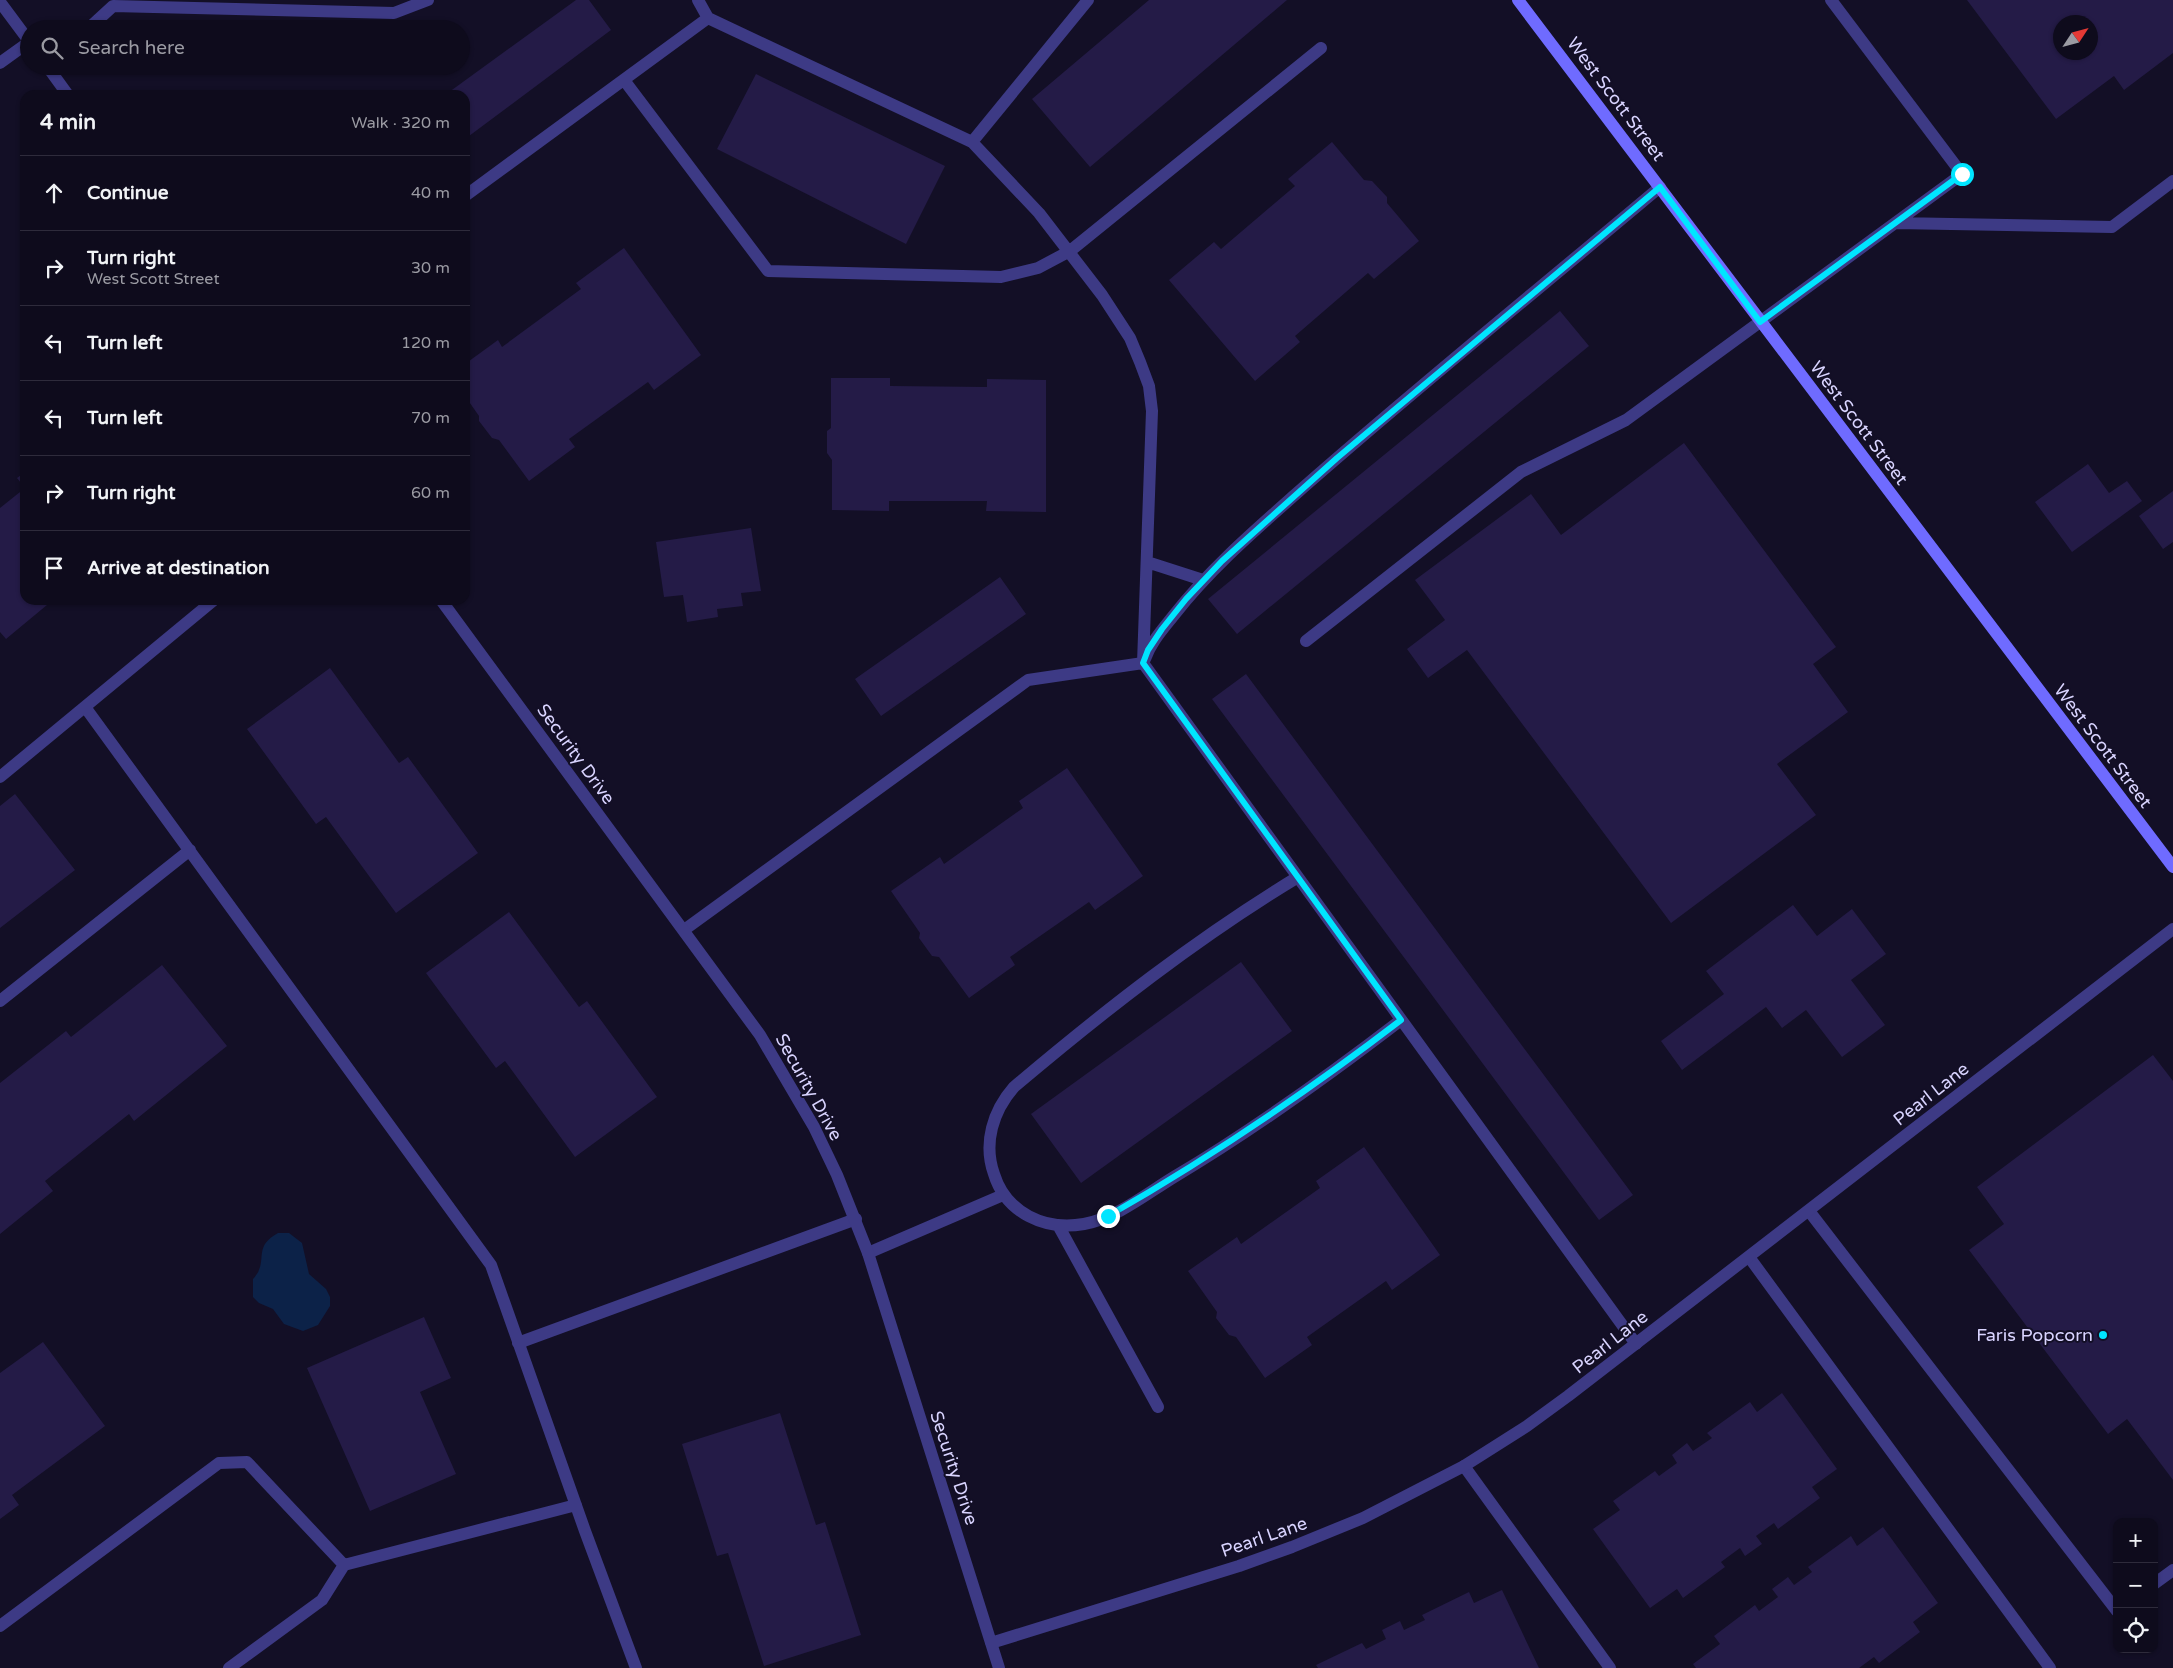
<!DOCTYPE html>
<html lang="en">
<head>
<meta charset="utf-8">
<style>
	body { margin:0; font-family:"Varela Round",sans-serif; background:#171425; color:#f1f3f6 }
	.controls { position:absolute; right:15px; bottom:15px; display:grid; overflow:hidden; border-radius:10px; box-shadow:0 1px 4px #0004 }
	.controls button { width:45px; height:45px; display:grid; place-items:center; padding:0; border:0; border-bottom:1px solid #2e2b3b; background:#0e0b1c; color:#f1f3f6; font:25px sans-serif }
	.compass { position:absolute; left:2053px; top:15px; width:45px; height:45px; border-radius:50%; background:#0e0b1c; box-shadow:0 1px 4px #0004; rotate:54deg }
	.stop { position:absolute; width:15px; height:15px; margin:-11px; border:4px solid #00e5ff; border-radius:50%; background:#fff }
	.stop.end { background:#00e5ff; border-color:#fff; box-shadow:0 1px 5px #0008 }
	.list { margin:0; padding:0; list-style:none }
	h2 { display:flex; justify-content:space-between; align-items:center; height:65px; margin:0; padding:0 20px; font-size:21px }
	h2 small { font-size:16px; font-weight:400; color:#9b9ba3 }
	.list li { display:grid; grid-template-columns:32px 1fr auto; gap:15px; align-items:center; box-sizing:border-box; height:75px; padding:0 20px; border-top:1px solid #2e2b3b }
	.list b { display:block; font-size:19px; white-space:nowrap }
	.list p { margin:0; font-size:16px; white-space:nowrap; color:#9b9ba3 }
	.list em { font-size:16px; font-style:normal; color:#9b9ba3 }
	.icon { flex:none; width:28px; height:28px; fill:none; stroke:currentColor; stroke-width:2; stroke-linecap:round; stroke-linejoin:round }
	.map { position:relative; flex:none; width:2173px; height:1668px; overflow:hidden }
	.search { position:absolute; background:#0e0b1c; box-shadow:0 1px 4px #0004; left:20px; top:20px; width:450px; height:55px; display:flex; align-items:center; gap:12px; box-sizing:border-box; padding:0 18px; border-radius:28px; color:#9b9ba3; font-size:19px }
	.panel { position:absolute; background:#0e0b1c; box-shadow:0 1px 4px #0004; left:20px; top:90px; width:450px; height:515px; border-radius:15px }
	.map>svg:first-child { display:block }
	.water { fill:#0c2248 }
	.building { fill:#241b47; fill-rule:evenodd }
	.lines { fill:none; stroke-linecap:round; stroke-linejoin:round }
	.service { stroke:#3d3a85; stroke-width:12 }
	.minor { stroke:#3d3a85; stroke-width:12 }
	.secondary { stroke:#6f6bff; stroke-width:12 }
	.route { stroke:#00e5ff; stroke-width:6 }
	.poi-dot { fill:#00e5ff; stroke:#130f26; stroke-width:2 }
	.labels { text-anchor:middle; stroke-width:4; stroke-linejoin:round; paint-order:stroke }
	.street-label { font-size:18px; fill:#d9d4ff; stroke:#130f26 }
	.poi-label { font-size:18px; fill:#d9d4ff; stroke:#130f26; text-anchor:end }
</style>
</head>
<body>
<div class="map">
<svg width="2173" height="1668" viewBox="0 0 2173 1668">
	<rect width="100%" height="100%" fill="#130f26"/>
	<path class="water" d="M 278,1233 L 289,1233 L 302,1243 L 309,1274 L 326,1289 L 330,1297 L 330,1306 L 318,1325 L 303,1331 L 284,1324 L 273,1309 L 259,1303 L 253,1297 L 253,1279 C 270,1261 251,1248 278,1233 Z"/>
	<path class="building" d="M 576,0 L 589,0 L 611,30 L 465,139 L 465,95 L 445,95 Z
		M 1149,0 L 1287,0 L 1090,167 L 1032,99 Z
		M 1967,0 L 2173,0 L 2173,53 L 2124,90 L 2114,76 L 2056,119 ZM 2060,22 L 2090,22 L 2090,52 L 2060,52 Z
		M 756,74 L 945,166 L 906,244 L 717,149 Z
		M 1332,142 L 1364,180 L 1372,181 L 1387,197 L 1387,203 L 1419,241 L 1374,279 L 1368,273 L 1295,336 L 1300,342 L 1255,381 L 1169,280 L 1214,242 L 1221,249 L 1295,186 L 1288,179 Z
		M 624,248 L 701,355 L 654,390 L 648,382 L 569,439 L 575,447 L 529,481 L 499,440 L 492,438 L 479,421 L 479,416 L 465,396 L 465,364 L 498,340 L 502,347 L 581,289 L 576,283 Z
		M 1560,311 L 1589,346 L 1237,634 L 1208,599 Z
		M 831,378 L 890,378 L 890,386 L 987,387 L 987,379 L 1046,380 L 1046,512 L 986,511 L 987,501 L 889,501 L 889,511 L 832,510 L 832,460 L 827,453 L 827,431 L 831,428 Z
		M 1684,443 L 1836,647 L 1813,664 L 1848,712 L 1777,764 L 1816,815 L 1671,923 L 1467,650 L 1428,678 L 1407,649 L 1445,620 L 1415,580 L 1531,494 L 1561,535 Z
		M 2088,464 L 2109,493 L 2127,481 L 2142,501 L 2072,552 L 2035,502 Z
		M 25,472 L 25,600 L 53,600 L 6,639 L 0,632 L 0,508 L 25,488 L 17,478 Z
		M 2173,491 L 2173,542 L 2163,549 L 2139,516 Z
		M 751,528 L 761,591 L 741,593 L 743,606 L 717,609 L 718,617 L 687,622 L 683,595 L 664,597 L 656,542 Z
		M 1000,577 L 1026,614 L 881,716 L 855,679 Z
		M 330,668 L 399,763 L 408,757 L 478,853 L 396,913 L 326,817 L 316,824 L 247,729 Z
		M 1246,674 L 1633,1195 L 1599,1220 L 1212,699 Z
		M 1067,768 L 1143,876 L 1095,910 L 1089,902 L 1010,957 L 1015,965 L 969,998 L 939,957 L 932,956 L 919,938 L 920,933 L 891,891 L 940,857 L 944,864 L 1023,808 L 1019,801 Z
		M 15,794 L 75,870 L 0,928 L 0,806 Z
		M 1793,905 L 1817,936 L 1852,909 L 1886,954 L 1851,980 L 1885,1025 L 1842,1057 L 1806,1010 L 1782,1028 L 1766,1007 L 1682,1070 L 1661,1041 L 1724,994 L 1706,971 Z
		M 509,912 L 579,1007 L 587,1001 L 657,1097 L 575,1157 L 505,1061 L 496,1068 L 426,973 Z
		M 1241,962 L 1292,1031 L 1081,1183 L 1031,1114 Z
		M 162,965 L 227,1046 L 134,1121 L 129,1114 L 45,1181 L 53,1191 L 0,1234 L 0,1083 L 66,1031 L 71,1037 Z
		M 2153,1055 L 2173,1081 L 2173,1480 L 2127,1419 L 2108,1434 L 1969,1250 L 2004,1224 L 1977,1187 Z
		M 1364,1147 L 1440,1255 L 1392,1290 L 1386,1281 L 1307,1337 L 1312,1345 L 1265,1378 L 1236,1337 L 1229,1335 L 1216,1318 L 1217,1312 L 1188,1271 L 1237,1237 L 1241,1244 L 1320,1188 L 1316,1181 Z
		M 424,1317 L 451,1378 L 420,1392 L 456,1474 L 370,1511 L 307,1368 Z
		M 43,1342 L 105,1426 L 12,1495 L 19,1505 L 0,1519 L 0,1373 Z
		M 1782,1393 L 1837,1469 L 1812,1487 L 1820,1498 L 1778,1529 L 1774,1523 L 1756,1536 L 1762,1544 L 1745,1556 L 1740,1548 L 1721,1562 L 1725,1567 L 1683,1598 L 1677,1589 L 1650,1608 L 1593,1529 L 1620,1510 L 1613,1501 L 1655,1471 L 1659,1476 L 1677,1463 L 1672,1455 L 1687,1443 L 1693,1451 L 1712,1438 L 1707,1433 L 1750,1402 L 1757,1412 Z
		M 780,1413 L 816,1525 L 825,1522 L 861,1635 L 764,1666 L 728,1553 L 717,1556 L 682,1444 Z
		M 1883,1527 L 1938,1603 L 1913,1622 L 1920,1632 L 1879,1663 L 1874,1657 L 1859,1668 L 1696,1668 L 1693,1664 L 1720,1644 L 1714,1636 L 1755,1605 L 1759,1611 L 1778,1597 L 1772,1589 L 1788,1577 L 1794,1585 L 1812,1572 L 1808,1567 L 1851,1536 L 1857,1546 Z
		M 1502,1590 L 1539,1668 L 1318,1668 L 1316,1665 L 1362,1643 L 1366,1649 L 1386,1639 L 1382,1630 L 1400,1621 L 1404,1630 L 1425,1620 L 1422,1615 L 1469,1592 L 1474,1603 Z"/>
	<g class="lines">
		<path class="service" d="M 698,0 L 708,18 L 972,142 L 1039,213 L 1102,295 L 1130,338 L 1140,362 L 1149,386 L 1152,411 L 1143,663
			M 88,29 L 113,6 L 394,13 L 428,0
			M 0,63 L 29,42
			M 624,80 L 768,271 L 1001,277 L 1038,268 L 1070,251 L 1321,48
			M 972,142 L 1088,0
			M 465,196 L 708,18
			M 1896,223 L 2112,227 L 2173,181
			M 1147,562 L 1203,580
			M 1306,641 L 1521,472 L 1626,420 L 1962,174 L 1831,0
			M 1145,659 C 1151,642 1163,629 1174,615 C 1210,569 1253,532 1297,493 C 1416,388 1539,289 1660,187
			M 85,707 L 491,1265 L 585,1531 L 636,1668
			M 0,777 L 214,600
			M 1298,877 C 1197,938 1104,1011 1014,1087 C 993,1111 983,1143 994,1174 C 1006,1213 1045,1231 1084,1224 C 1117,1218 1146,1194 1174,1177 C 1253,1130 1328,1076 1401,1020
			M 684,930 L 1028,680 L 1143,663 L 1636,1344
			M 0,1001 L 190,850
			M 1809,1211 L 2117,1611
			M 1058,1225 L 1158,1407
			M 868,1253 L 1003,1195
			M 1749,1257 L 2050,1668
			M 518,1343 L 856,1219
			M 1464,1466 L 1610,1668
			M 344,1565 L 576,1505
			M 2154,1584 L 2173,1570
			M 0,1626 L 219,1463 L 247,1462 L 344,1565 L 322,1600 L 229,1668"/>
		<path class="minor" d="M 0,2 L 29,41
			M 47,66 L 68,95
			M 441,600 L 760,1035 L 814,1127 L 837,1175 L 868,1253 L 999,1668
			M 991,1643 L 1239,1566 L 1292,1547 L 1363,1518 L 1464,1466 L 1527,1426 L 1568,1396 L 2173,929"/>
		<path class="secondary" d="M 1518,0 L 2173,867"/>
	</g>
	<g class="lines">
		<path class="route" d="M 1108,1216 C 1211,1157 1307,1092 1401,1020 L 1143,663 L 1148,650 L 1162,629 L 1186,599 L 1222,561 L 1337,458 L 1660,187 L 1760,322 L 1962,174"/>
	</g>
	<circle class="poi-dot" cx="2103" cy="1335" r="5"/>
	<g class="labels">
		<g class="street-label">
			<text transform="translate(1616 99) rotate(53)" y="6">West Scott Street</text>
			<text transform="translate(1859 423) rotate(53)" y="6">West Scott Street</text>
			<text transform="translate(2103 746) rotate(53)" y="6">West Scott Street</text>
			<text transform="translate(576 754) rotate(54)" y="6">Security Drive</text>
			<text transform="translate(809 1087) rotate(61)" y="6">Security Drive</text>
			<text transform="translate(1931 1094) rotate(-38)" y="6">Pearl Lane</text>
			<text transform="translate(1610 1342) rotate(-38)" y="6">Pearl Lane</text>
			<text transform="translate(954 1468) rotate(72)" y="6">Security Drive</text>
			<text transform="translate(1264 1537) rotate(-19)" y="6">Pearl Lane</text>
		</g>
		<g class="poi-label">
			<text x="2093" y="1341">Faris Popcorn</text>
		</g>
	</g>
</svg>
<div class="controls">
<button>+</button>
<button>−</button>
<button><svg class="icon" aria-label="locate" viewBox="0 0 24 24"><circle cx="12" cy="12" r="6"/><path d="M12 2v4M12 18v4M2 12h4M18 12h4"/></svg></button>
</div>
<svg class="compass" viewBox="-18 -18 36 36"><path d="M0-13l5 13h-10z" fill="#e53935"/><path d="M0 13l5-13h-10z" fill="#9b9ba3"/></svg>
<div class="stop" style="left:1962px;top:174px"></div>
<div class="stop end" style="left:1108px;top:1216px"></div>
<div class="search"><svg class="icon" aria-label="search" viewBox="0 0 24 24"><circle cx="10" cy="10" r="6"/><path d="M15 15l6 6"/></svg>Search here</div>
<section class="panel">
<h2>4 min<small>Walk · 320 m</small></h2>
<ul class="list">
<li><svg class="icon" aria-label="ahead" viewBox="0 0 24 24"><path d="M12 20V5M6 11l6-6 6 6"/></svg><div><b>Continue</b></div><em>40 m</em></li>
<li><svg class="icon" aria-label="right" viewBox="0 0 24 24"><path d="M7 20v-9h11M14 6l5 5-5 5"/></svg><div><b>Turn right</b><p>West Scott Street</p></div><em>30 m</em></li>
<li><svg class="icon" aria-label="left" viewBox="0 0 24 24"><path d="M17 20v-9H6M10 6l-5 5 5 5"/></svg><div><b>Turn left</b></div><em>120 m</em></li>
<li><svg class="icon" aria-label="left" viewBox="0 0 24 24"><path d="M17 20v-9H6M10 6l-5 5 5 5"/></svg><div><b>Turn left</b></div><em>70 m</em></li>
<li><svg class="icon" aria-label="right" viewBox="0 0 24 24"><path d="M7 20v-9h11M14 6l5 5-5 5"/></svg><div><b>Turn right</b></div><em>60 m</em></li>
<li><svg class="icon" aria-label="arrive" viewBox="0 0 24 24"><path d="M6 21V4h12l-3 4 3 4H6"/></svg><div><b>Arrive at destination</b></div></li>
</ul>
</section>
</div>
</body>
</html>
